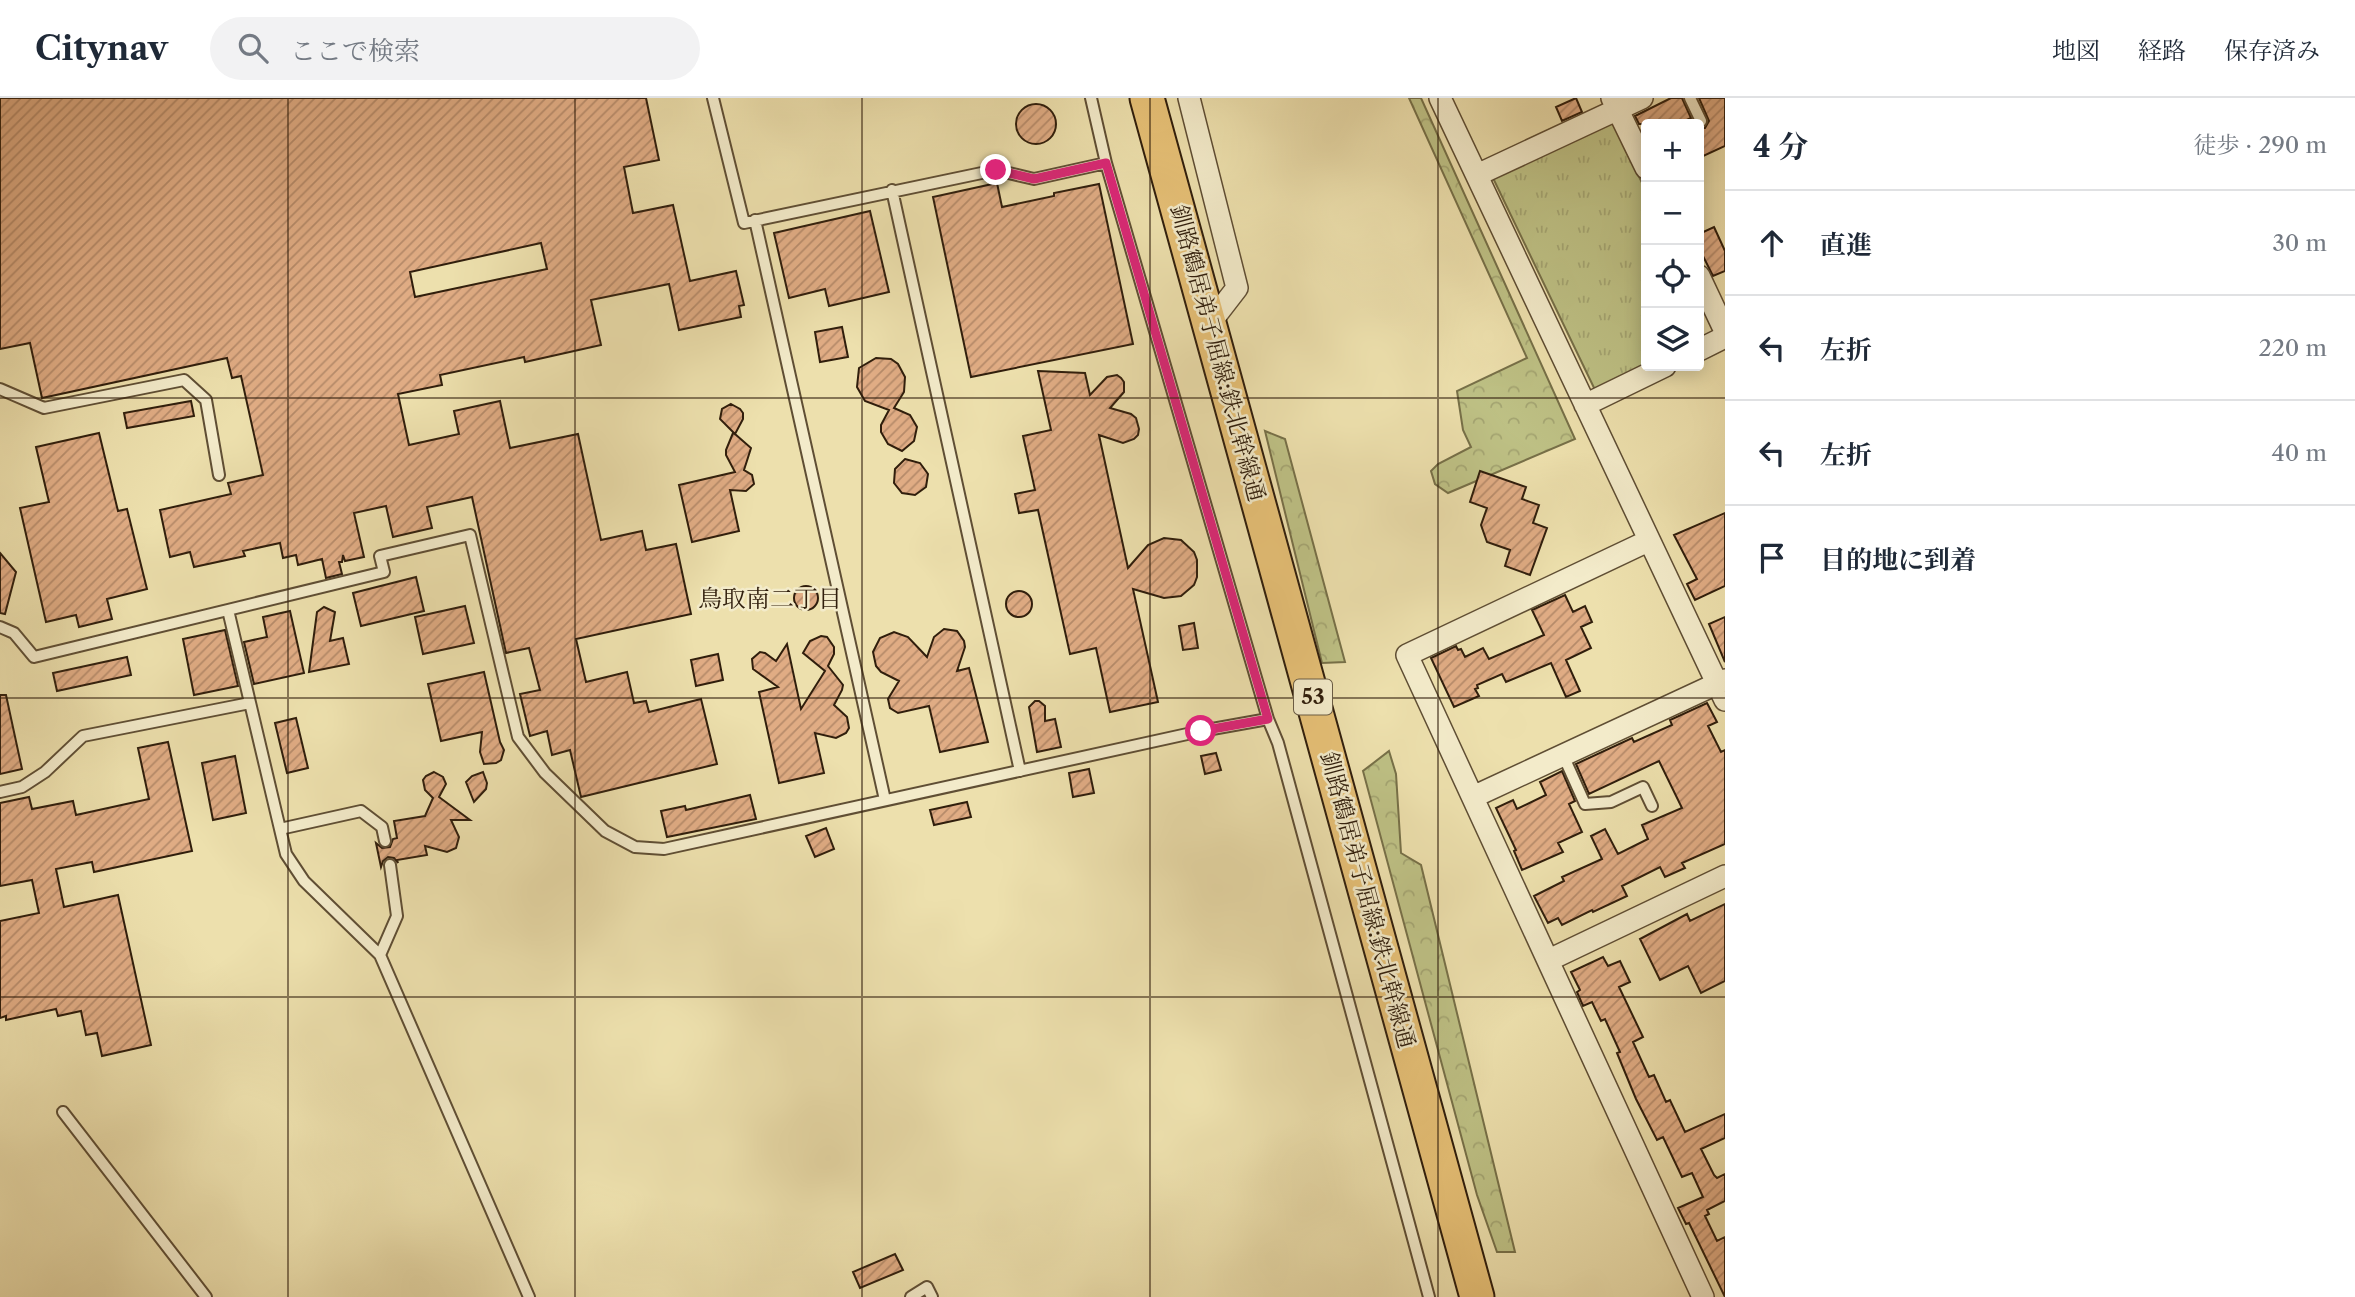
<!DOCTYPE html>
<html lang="ja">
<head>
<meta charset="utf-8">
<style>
	body { margin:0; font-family:"Libre Caslon Text","Noto Serif JP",serif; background:#f2f2f3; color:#1f2937 }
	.controls { position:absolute; right:21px; top:21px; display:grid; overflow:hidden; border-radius:7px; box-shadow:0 4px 18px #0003 }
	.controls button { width:63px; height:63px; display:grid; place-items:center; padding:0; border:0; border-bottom:2px solid #e0e1e3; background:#fff; color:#1f2937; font:35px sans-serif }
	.stop { position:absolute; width:21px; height:21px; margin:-16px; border:5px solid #db2777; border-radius:50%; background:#fff }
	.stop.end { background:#db2777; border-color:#fff; box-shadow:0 2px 7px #0008 }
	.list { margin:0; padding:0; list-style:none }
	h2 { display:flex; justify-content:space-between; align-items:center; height:91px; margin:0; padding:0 28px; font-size:30px }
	h2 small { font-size:23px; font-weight:400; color:#747a83 }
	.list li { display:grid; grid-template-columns:46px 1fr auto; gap:21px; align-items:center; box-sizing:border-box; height:105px; padding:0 28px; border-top:2px solid #e0e1e3 }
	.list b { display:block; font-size:26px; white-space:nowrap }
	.list em { font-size:23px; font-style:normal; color:#747a83 }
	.icon { flex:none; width:38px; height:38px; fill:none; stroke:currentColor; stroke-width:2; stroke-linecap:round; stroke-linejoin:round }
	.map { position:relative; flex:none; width:1725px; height:1199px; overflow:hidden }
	header { display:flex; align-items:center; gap:42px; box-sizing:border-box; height:98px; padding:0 35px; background:#fff; border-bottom:2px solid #e0e1e3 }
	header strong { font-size:33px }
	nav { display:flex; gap:38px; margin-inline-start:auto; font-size:24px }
	.search { width:490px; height:63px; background:#f2f2f3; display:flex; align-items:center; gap:18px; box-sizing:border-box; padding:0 24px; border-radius:38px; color:#747a83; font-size:26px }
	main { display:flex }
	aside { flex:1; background:#fff }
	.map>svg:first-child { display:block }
	.forest { fill:url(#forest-crowns); stroke:#777048; stroke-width:2 }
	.park { fill:url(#park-tufts); stroke:#777048; stroke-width:2 }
	.building { fill:url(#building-hatch); stroke:#301e0c; stroke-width:2; fill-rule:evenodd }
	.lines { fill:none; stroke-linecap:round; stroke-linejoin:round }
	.service-casing { stroke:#5f4e34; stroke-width:14 }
	.minor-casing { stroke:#5f4e34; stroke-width:24 }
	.primary-casing { stroke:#301e0c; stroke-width:37 }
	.service { stroke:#f3ebca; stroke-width:10 }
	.minor { stroke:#f3ebca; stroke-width:21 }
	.primary { stroke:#e6c076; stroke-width:33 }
	.route { stroke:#db2777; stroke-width:9 }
	.grid { fill:none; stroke:#301e0c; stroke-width:2; stroke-opacity:0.55 }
	.labels { text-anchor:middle; stroke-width:5; stroke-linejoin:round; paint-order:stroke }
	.shield { fill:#f3ebca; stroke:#6a5c45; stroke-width:2 }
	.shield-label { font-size:21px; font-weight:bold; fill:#301e0c }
	.street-label { font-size:23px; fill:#301e0c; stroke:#f3ebca }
	.neighbourhood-label { font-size:24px; fill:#301e0c; stroke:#f3ebca }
</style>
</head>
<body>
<header>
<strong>Citynav</strong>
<div class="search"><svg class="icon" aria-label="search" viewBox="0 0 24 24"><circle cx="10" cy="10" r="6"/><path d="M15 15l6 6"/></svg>ここで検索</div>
<nav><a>地図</a><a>経路</a><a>保存済み</a></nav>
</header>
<main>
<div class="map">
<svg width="1725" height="1199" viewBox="0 0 1725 1199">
	<defs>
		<pattern id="forest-crowns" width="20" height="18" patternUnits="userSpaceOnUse" patternTransform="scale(1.75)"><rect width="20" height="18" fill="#bec185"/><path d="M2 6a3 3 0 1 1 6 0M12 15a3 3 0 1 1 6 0" fill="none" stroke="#a4a572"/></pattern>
		<pattern id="park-tufts" width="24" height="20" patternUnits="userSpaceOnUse" patternTransform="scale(1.75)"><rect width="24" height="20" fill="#bec185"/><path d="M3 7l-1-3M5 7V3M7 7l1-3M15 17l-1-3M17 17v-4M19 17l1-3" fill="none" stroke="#a4a572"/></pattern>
		<pattern id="building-hatch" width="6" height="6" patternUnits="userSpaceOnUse" patternTransform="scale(1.75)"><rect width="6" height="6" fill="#e0ac84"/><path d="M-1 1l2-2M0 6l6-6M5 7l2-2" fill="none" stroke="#b68b6a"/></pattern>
	</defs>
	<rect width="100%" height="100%" fill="#ede0ad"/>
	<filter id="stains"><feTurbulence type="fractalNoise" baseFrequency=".00286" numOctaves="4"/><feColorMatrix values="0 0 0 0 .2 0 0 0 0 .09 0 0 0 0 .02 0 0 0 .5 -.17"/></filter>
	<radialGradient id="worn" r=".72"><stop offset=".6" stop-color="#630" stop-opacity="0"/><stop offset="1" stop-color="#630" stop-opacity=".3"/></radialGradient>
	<path class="forest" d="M 1409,0 L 1421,0 L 1575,341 L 1448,395 L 1435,386 L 1431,373 L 1438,366 L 1471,349 L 1463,332 L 1457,293 L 1527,260 Z
		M 1265,333 L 1285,341 L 1345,564 L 1322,565 Z
		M 1389,653 L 1396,676 L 1401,755 L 1421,767 L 1515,1154 L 1497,1154 L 1477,1097 L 1363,673 Z"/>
	<path class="park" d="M 1612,23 L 1646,93 L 1646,268 L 1597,296 L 1493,80 Z"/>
	<path class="building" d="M 0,0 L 646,0 L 659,62 L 624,69 L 633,115 L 673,107 L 690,183 L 736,173 L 744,207 L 739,208 L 741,219 L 679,232 L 669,186 L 591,202 L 601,247 L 525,264 L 524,259 L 440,277 L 442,287 L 398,296 L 409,347 L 459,336 L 454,313 L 500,303 L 510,350 L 578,336 L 601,442 L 642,433 L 646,452 L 676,446 L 691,516 L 576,541 L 586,584 L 627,574 L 634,605 L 646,603 L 649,614 L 701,601 L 717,666 L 581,699 L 570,652 L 552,657 L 547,633 L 530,638 L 520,596 L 540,592 L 529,550 L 506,555 L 472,399 L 427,409 L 432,430 L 393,439 L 386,408 L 354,415 L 364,459 L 345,463 L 343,457 L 342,464 L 339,464 L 342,476 L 326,480 L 322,461 L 298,467 L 296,457 L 283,460 L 280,445 L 243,453 L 245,458 L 194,469 L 190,454 L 170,459 L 160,412 L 231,396 L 228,385 L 263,377 L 241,278 L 232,280 L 227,260 L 42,300 L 30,245 L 0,251 ZM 541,145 L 547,171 L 415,199 L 410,174 Z
		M 1576,0 L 1582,14 L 1562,23 L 1556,9 Z
		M 1671,0 L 1682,0 L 1691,20 L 1678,26 L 1639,26 L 1635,18 Z
		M 1699,0 L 1725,0 L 1725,48 L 1699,60 L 1699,30 L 1705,30 L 1709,23 Z
		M1016 26a20 20 0 1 1 40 0a20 20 0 1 1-40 0Z
		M 997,85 L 1002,109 L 1054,98 L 1054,95 L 1099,86 L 1133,246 L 971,279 L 933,99 Z
		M 870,113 L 889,194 L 829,208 L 825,191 L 789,200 L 774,135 Z
		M 1714,129 L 1725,153 L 1725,173 L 1713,178 L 1703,158 L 1699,160 L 1699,136 Z
		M 842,229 L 848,259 L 820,264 L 815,234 Z
		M 876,260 L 891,261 L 898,266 L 905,279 L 904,294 L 894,310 L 910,317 L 917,329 L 914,343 L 902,353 L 888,346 L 881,334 L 881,327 L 889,312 L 865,303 L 857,289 L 859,270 Z
		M 1038,273 L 1085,275 L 1090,297 L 1107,279 L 1117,277 L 1121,280 L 1124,284 L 1124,294 L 1110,310 L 1131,316 L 1136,320 L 1139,331 L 1138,337 L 1134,341 L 1123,345 L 1099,337 L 1128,470 L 1148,447 L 1164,440 L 1181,442 L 1194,454 L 1197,462 L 1197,479 L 1194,487 L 1181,498 L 1164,500 L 1133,491 L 1158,604 L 1110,614 L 1096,550 L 1070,556 L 1038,412 L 1019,415 L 1015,396 L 1035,392 L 1023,338 L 1051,332 Z
		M 191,303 L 194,318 L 127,330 L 124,315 Z
		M 731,306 L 740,311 L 743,315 L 743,321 L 735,336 L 751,350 L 744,372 L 752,377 L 754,386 L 746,393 L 730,392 L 739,433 L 692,444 L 679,387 L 735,374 L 726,357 L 726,352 L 733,335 L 735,336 L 720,321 L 722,311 Z
		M 99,335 L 118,413 L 127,411 L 147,491 L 107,501 L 112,521 L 79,529 L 76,517 L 46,524 L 20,410 L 49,404 L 36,349 Z
		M 905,361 L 920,365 L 928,376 L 926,389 L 915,397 L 902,395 L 894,385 L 895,371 Z
		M 1480,373 L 1526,389 L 1522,401 L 1539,407 L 1533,425 L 1547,430 L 1530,477 L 1505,468 L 1510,452 L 1487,444 L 1481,427 L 1487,410 L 1470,404 Z
		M 1725,415 L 1725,488 L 1695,502 L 1687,486 L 1697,481 L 1674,437 Z
		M 0,455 L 16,474 L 5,516 L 0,515 Z
		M 416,479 L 424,513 L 361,528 L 353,495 Z
		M794 500a12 12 0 1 1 24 0a12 12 0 1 1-24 0Z
		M1006 506a13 13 0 1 1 26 0a13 13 0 1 1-26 0Z
		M 1565,497 L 1573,514 L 1585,508 L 1592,524 L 1581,529 L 1591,550 L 1566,562 L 1580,593 L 1566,599 L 1551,565 L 1506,584 L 1502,576 L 1477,587 L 1478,590 L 1475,591 L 1479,598 L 1454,609 L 1431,560 L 1456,548 L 1458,552 L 1461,551 L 1465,559 L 1483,550 L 1489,561 L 1544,537 L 1532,512 Z
		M 465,508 L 474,545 L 423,556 L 415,519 Z
		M 324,509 L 335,514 L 330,543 L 343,540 L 349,566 L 309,574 L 317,514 Z
		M 290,513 L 304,575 L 254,586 L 244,544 L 267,539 L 263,519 Z
		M 1725,519 L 1725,564 L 1709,526 Z
		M 1194,525 L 1198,550 L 1183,552 L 1179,528 Z
		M 944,531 L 957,533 L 964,543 L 965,549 L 957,573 L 969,570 L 988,644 L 940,654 L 929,608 L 898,615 L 890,610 L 888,601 L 899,583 L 881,574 L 876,568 L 873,554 L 880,540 L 894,534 L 908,539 L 927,559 L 934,539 Z
		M 225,532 L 238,588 L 194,597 L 183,541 Z
		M 821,538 L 827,539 L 834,549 L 834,556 L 828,568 L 843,587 L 842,592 L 834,607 L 847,619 L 849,630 L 846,635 L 836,640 L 815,635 L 824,675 L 779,685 L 759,594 L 778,589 L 753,571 L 752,561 L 760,554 L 765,555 L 776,563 L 787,546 L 801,611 L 825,573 L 803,555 L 810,543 Z
		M 718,556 L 723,582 L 696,588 L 691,562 Z
		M 127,559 L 131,577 L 57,593 L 53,575 Z
		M 484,574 L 500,644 L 504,652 L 501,662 L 496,665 L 484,666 L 480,654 L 482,634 L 441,643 L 428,586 Z
		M 0,597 L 6,597 L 22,671 L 0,676 Z
		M 1035,603 L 1039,603 L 1045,608 L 1045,623 L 1055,621 L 1061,649 L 1037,654 L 1029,609 Z
		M 1707,605 L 1717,624 L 1708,628 L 1721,654 L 1725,652 L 1725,746 L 1682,765 L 1685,770 L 1665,779 L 1660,769 L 1622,788 L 1627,798 L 1593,814 L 1592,812 L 1562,827 L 1558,820 L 1548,825 L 1534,798 L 1564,783 L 1562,779 L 1602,761 L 1591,738 L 1605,731 L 1618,756 L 1648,741 L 1642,727 L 1682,710 L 1659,663 L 1589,696 L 1576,666 L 1632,640 L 1634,644 L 1672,627 L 1670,622 Z
		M 296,620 L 308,670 L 287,675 L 275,625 Z
		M 168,644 L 192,753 L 94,774 L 92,764 L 56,771 L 64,809 L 118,797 L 151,947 L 102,958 L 97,935 L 86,937 L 81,913 L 58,918 L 56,911 L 6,922 L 6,918 L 0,920 L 0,823 L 39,815 L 32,782 L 0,788 L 0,705 L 29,699 L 32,711 L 73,703 L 76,717 L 149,701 L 138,650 Z
		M 1216,655 L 1221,672 L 1205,676 L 1201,658 Z
		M 235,658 L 246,715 L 213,722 L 202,665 Z
		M 1089,671 L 1094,695 L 1073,699 L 1069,675 Z
		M 1562,673 L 1575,703 L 1569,706 L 1582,734 L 1558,745 L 1563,754 L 1522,772 L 1514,753 L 1516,752 L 1496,710 L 1513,702 L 1517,711 L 1546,697 L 1540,684 Z
		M 434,674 L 443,679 L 446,686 L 439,699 L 470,722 L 451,722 L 459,739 L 456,750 L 447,754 L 425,748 L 427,757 L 397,762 L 398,765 L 394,760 L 388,759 L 383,763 L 381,769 L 376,745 L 382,750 L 390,749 L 393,741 L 397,740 L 394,723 L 425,718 L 433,700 L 425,692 L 423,682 L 426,678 Z
		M 483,674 L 487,685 L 486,691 L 474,704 L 466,684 L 472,678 Z
		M 750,697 L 756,721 L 667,739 L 661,713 L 685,708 L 686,712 Z
		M 967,704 L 971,719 L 934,727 L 930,712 Z
		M 826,730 L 834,751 L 815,759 L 806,738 Z
		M 1725,806 L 1725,883 L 1701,895 L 1688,868 L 1660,882 L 1640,841 L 1687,816 L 1690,823 Z
		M 1603,859 L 1608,868 L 1620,863 L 1630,884 L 1619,889 L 1643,939 L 1633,944 L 1649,979 L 1654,977 L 1666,1004 L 1670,1002 L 1685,1034 L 1725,1016 L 1725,1040 L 1701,1051 L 1714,1077 L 1717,1080 L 1725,1076 L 1725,1103 L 1707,1112 L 1709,1116 L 1705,1118 L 1717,1143 L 1725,1139 L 1725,1199 L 1689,1125 L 1686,1126 L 1678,1110 L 1703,1099 L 1692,1075 L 1682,1079 L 1663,1039 L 1657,1042 L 1636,1001 L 1617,955 L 1620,954 L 1605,921 L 1601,923 L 1592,904 L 1583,908 L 1577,894 L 1580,892 L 1571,874 Z
		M 895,1156 L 903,1172 L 860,1190 L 853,1174 Z"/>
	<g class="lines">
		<g class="service-casing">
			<path id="service" d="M 713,0 L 744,125 L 996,72 L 1034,81 L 1106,65 L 1091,0
				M 1690,0 L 1701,23
				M 1106,65 L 1268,621 L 1278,645 L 1429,1199
				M 892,92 L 1020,673
				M 755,122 L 885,702
				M 0,291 L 44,310 L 184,282 L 206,302 L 219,377
				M 228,512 L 280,731
				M 0,529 L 14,535 L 34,559 L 384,474 L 380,458 L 470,437 L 518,639 L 545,675 L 605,733 L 635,749 L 664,751 L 1201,633 L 1268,621
				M 1563,657 L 1585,706 L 1611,704 L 1643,689 L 1652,708
				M 0,694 L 22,689 L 45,674 L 83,638 L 250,605
				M 385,743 L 382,729 L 361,713 L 280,731 L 286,756 L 304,783 L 380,857 L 529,1199
				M 380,857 L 397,818 L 390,767
				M 63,1014 L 206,1199
				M 911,1199 L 927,1189 L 932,1199"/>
		</g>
		<g class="minor-casing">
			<path id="minor" d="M 1189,0 L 1237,190 L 1210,225
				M 1440,0 L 1725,602
				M 1612,0 L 1646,70
				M 1477,77 L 1642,0
				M 1699,178 L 1725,233
				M 1699,252 L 1725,239
				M 1585,307 L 1665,268
				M 1648,443 L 1407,557 L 1703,1199
				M 1473,699 L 1725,582
				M 1549,862 L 1725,778"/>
		</g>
		<g class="primary-casing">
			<path id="primary" d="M 1147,0 L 1477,1199"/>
		</g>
		<use href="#service" class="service"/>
		<use href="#minor" class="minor"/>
		<use href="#primary" class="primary"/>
	</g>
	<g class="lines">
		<path class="route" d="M 996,72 L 1034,81 L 1106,65 L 1268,621 L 1201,633"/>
	</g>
	<path class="grid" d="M 288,0 L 288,1199M 575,0 L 575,1199M 862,0 L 862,1199M 1150,0 L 1150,1199M 1438,0 L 1438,1199M 0,300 L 1725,300M 0,600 L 1725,600M 0,899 L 1725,899"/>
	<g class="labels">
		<rect class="shield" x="1294" y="581.5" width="38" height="35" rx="5"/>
		<g class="shield-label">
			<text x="1313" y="606">53</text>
		</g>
		<g class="street-label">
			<text transform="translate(1218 255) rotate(75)" y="8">釧路鶴居弟子屈線:鉄北幹線通</text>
			<text transform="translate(1368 802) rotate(75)" y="8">釧路鶴居弟子屈線:鉄北幹線通</text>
		</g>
		<g class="neighbourhood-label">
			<text x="770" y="509">鳥取南二丁目</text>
		</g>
	</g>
	<rect width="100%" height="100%" filter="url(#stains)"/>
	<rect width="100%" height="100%" fill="url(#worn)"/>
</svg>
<div class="controls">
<button>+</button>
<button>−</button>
<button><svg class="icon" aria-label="locate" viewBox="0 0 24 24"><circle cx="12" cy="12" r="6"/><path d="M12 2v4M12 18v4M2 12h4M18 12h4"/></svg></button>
<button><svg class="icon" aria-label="layers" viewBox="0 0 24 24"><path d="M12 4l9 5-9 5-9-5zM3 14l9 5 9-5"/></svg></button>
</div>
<div class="stop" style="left:1201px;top:633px"></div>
<div class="stop end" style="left:996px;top:72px"></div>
</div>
<aside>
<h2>4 分<small>徒歩 · 290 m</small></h2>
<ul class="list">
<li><svg class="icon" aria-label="ahead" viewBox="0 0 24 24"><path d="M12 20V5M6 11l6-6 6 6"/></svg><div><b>直進</b></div><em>30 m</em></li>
<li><svg class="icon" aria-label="left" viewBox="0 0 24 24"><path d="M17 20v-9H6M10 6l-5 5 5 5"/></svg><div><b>左折</b></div><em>220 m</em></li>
<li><svg class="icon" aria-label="left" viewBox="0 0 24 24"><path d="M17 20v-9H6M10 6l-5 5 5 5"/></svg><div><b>左折</b></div><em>40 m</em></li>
<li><svg class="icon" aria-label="arrive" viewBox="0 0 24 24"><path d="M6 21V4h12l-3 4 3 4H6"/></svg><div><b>目的地に到着</b></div></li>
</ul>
</aside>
</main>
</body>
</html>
